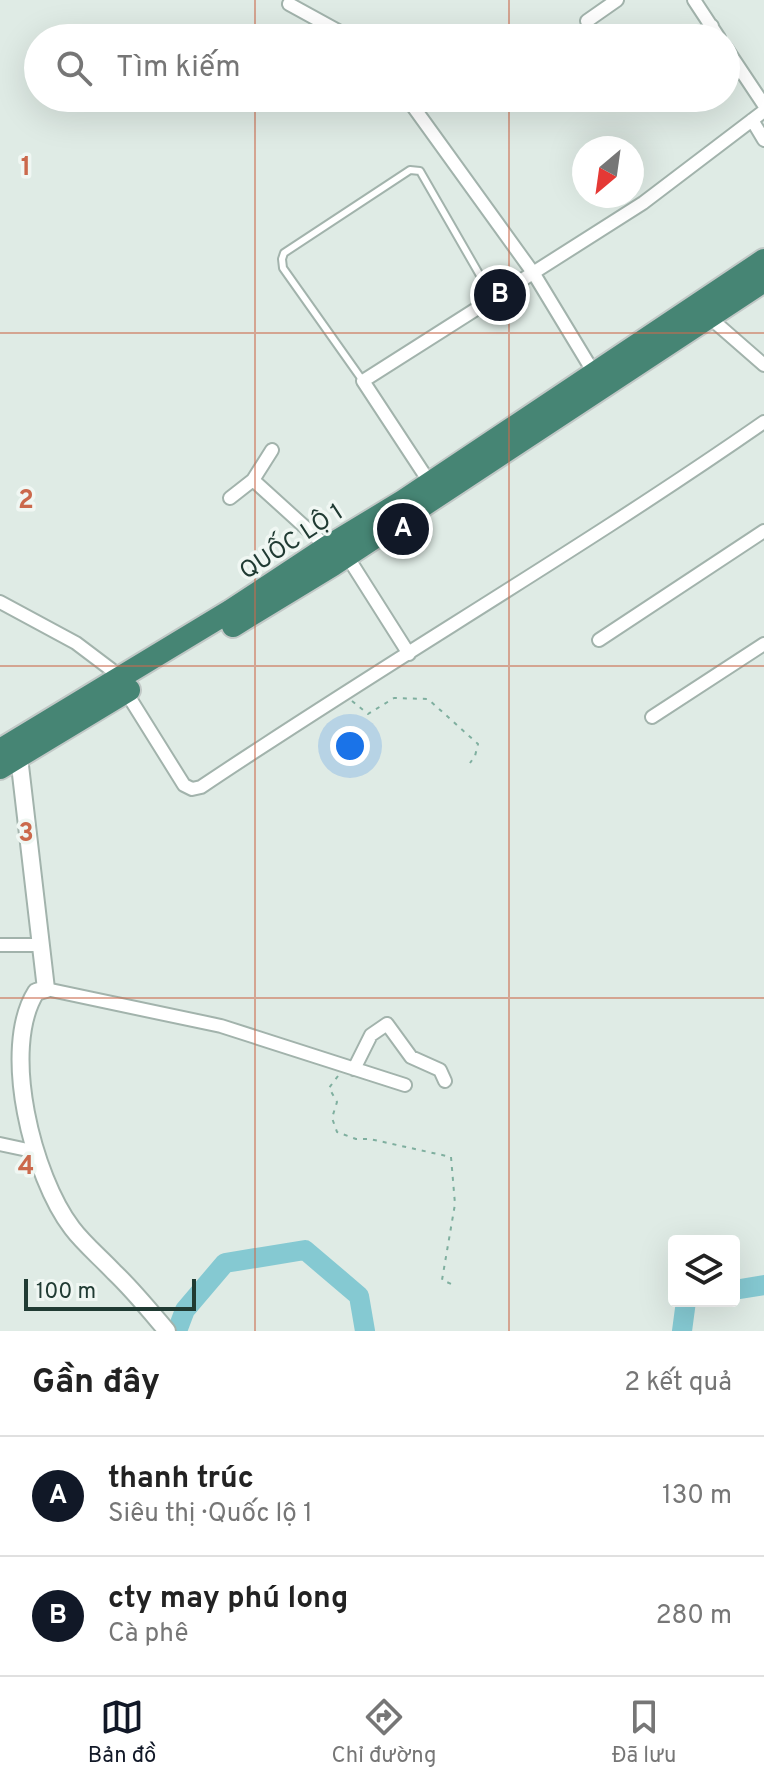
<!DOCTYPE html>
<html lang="vi">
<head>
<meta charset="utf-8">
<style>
	body { margin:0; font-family:Overpass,sans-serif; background:#f6f6f6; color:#222 }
	.controls { position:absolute; right:24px; bottom:24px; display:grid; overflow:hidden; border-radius:8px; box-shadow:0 8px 32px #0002 }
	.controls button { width:72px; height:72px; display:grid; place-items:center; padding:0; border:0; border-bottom:2px solid #e0e0e0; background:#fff; color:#222; font:40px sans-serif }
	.compass { position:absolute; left:572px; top:136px; width:72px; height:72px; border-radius:50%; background:#fff; box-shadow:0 8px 32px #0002; rotate:209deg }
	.scale { position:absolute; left:24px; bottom:20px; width:172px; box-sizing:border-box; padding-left:8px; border:4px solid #203b33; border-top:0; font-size:22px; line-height:28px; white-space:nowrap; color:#203b33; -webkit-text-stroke:6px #f0f7f3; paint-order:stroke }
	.you { position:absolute; left:350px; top:746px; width:28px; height:28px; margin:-20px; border:6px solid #fff; border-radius:50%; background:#1a73e8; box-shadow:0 0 0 12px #1a73e833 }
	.badge { display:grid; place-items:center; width:52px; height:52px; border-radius:50%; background:#111827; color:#fff; font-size:26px; font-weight:700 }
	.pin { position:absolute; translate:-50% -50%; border:4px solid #fff; box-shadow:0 2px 8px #0006 }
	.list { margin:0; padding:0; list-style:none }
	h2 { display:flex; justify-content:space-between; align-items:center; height:104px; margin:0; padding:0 32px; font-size:34px }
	h2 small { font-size:26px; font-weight:400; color:#767676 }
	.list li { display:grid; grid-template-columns:52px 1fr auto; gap:24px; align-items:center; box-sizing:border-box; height:120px; padding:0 32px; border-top:2px solid #e0e0e0 }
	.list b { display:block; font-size:30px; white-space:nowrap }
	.list p { margin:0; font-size:26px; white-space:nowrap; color:#767676 }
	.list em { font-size:26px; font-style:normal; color:#767676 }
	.icon { flex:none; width:44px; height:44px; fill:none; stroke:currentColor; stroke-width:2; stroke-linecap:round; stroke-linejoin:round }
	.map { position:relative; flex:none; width:764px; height:1331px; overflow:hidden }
	.search { position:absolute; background:#fff; box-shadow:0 8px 32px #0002; left:24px; right:24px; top:24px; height:88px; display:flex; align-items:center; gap:20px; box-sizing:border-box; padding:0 28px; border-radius:44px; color:#767676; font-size:30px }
	.sheet { height:344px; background:#fff }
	nav { display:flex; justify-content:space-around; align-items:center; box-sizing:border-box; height:112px; border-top:2px solid #e0e0e0; background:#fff; font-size:22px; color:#767676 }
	nav a { display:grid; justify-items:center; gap:4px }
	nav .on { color:#111827 }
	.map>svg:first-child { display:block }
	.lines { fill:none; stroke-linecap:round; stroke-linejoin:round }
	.river { stroke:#85c9d2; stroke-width:20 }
	.service-casing { stroke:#a2b3ac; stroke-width:10 }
	.minor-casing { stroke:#a2b3ac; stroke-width:16 }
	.tertiary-casing { stroke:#a2b3ac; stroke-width:20 }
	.trunk-casing { stroke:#c1c8c6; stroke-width:26 }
	.path { stroke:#7faf9f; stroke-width:2; stroke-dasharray:4 6; stroke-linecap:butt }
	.service { stroke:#fff; stroke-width:6 }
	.minor { stroke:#fff; stroke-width:12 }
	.tertiary { stroke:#fff; stroke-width:16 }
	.trunk { stroke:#468574; stroke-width:22 }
	.grid { fill:none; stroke:#cb694c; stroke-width:2; stroke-opacity:0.55 }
	.labels { text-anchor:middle; stroke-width:7; stroke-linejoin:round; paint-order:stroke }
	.street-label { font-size:24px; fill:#203b33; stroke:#f0f7f3 }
	.grid-label { font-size:26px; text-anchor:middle; font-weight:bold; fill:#cb694c; stroke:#f0f7f3; stroke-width:7; stroke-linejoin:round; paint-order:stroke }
</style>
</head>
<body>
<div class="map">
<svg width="764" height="1331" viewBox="0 0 764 1331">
	<rect width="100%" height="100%" fill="#dfebe5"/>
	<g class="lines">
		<path class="river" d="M 734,1290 L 764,1285
			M 177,1331 L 185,1310 L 225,1263 L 305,1250 L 359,1296 L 365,1331
			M 682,1331 L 686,1301"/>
		<g class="service-casing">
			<path id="service" d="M 363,381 L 283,268 L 282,259 L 284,253 L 410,170 L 420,171 L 493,298"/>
		</g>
		<g class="minor-casing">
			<path id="minor" d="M 694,0 L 719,38
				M 289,4 L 351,38
				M 587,21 L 617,0
				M 695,38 L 712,26
				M 726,48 L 764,105
				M 407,98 L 534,274 L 594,373
				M 752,120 L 764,140
				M 709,317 L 764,365
				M 272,450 L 253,480 L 327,547
				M 430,483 L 363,381 L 643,203 L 764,111
				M 230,498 L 253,480
				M 347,556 L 409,654
				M 0,602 L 76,643 L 121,677
				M 599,640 L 764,531
				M 126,692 L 184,785 L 192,789 L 201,787 C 387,662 580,550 764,422
				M 652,717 L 764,644
				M 0,945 L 42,945
				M 46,989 L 221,1026 L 405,1085
				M 354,1069 L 371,1035 L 387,1024 L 411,1057 L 440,1070 L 445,1081
				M 0,1144 L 37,1152"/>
		</g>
		<g class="tertiary-casing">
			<path id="tertiary" d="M 19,757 L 46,989 L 36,992 C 0,1049 33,1177 72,1228 C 84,1244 100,1257 114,1272 C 133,1290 150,1311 167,1331"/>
		</g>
		<g class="trunk-casing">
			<path id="trunk" d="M 233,626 L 333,565 L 764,281
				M 0,750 L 230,611 L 327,547 L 403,501 L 764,260
				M 0,768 L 129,690"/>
		</g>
		<path class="path" d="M 352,701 L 368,714 L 394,698 L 428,699 L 478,744 L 475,756 L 470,763
			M 338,1076 L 329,1088 L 337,1102 L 332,1118 L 337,1132 L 356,1139 L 370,1139 L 451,1157 L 455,1204 L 442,1280 L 456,1286"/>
		<use href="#service" class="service"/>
		<use href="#minor" class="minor"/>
		<use href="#tertiary" class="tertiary"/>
		<use href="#trunk" class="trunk"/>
	</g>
	<path class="grid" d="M 255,0 L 255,38M 509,0 L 509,38M 255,98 L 255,1331M 509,98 L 509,1331M 0,333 L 764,333M 0,666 L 764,666M 0,998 L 764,998"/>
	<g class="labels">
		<g class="street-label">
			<text transform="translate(291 541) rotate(-33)" y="8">QUỐC LỘ 1</text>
		</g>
	</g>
	<g class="grid-label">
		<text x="26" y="175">1</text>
		<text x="26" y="508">2</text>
		<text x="26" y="841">3</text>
		<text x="26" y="1174">4</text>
	</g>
</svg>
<div class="controls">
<button><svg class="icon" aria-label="layers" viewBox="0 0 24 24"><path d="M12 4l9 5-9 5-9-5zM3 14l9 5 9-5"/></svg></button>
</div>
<svg class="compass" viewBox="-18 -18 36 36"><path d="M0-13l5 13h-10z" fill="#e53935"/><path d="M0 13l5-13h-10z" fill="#767676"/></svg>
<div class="scale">100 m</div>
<div class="you"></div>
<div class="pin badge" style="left:403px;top:529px">A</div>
<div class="pin badge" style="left:500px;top:295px">B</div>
<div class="search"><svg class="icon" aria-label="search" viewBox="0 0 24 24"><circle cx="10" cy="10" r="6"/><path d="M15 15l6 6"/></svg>Tìm kiếm</div>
</div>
<section class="sheet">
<h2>Gần đây<small>2 kết quả</small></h2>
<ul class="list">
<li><span class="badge">A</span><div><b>thanh trúc</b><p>Siêu thị · Quốc lộ 1</p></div><em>130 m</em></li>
<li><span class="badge">B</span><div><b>cty may phú long</b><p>Cà phê</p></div><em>280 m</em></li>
</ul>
</section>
<nav>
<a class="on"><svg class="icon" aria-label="map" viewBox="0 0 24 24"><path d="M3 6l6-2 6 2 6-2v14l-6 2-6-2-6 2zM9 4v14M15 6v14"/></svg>Bản đồ</a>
<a><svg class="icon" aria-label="directions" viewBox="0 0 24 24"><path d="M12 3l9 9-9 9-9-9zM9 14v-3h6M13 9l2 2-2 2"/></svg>Chỉ đường</a>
<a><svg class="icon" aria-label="saved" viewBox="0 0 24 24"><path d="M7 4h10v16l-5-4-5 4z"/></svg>Đã lưu</a>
</nav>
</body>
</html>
